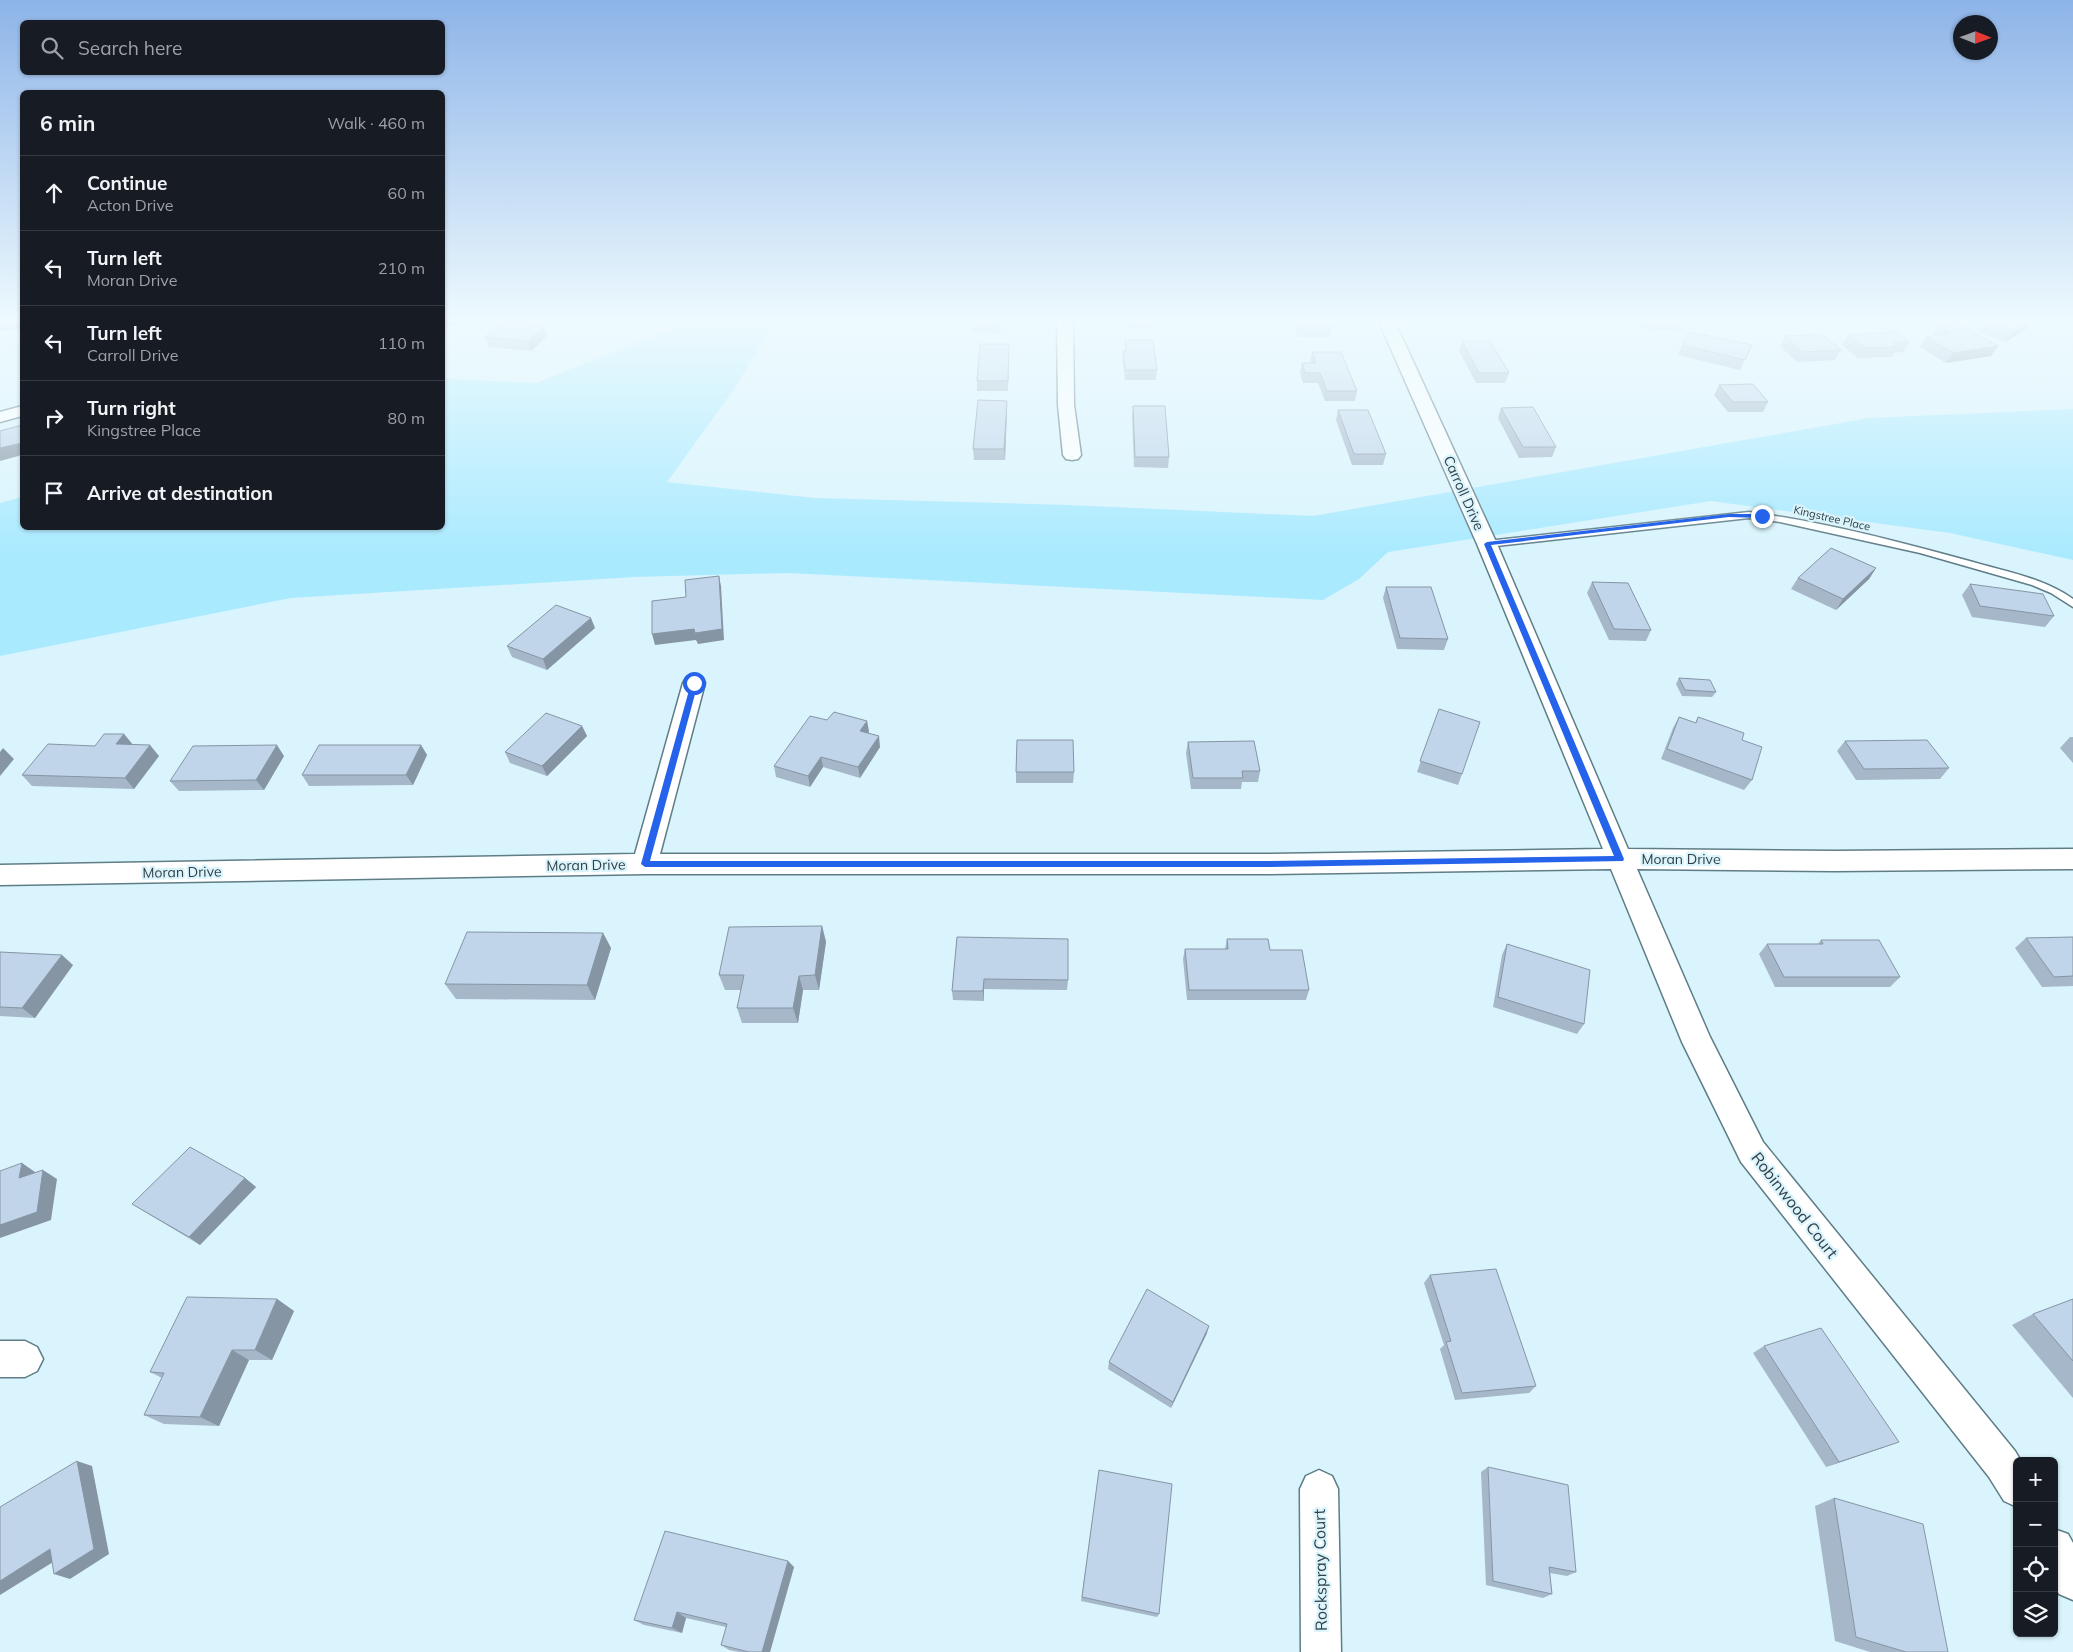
<!DOCTYPE html>
<html lang="en">
<head>
<meta charset="utf-8">
<style>
	body { margin:0; font-family:Mulish,sans-serif; background:#20242c; color:#f1f3f6 }
	.controls { position:absolute; right:15px; bottom:15px; display:grid; overflow:hidden; border-radius:8px; box-shadow:0 1px 4px #0004 }
	.controls button { width:45px; height:45px; display:grid; place-items:center; padding:0; border:0; border-bottom:1px solid #363941; background:#171b24; color:#f1f3f6; font:25px sans-serif }
	.compass { position:absolute; left:1953px; top:15px; width:45px; height:45px; border-radius:50%; background:#171b24; box-shadow:0 1px 4px #0004; rotate:91deg }
	.stop { position:absolute; width:15px; height:15px; margin:-11px; border:4px solid #2563eb; border-radius:50%; background:#fff }
	.stop.end { background:#2563eb; border-color:#fff; box-shadow:0 1px 5px #0008 }
	.list { margin:0; padding:0; list-style:none }
	h2 { display:flex; justify-content:space-between; align-items:center; height:65px; margin:0; padding:0 20px; font-size:21px }
	h2 small { font-size:16px; font-weight:400; color:#9ea1a6 }
	.list li { display:grid; grid-template-columns:32px 1fr auto; gap:15px; align-items:center; box-sizing:border-box; height:75px; padding:0 20px; border-top:1px solid #363941 }
	.list b { display:block; font-size:19px; white-space:nowrap }
	.list p { margin:0; font-size:16px; white-space:nowrap; color:#9ea1a6 }
	.list em { font-size:16px; font-style:normal; color:#9ea1a6 }
	.icon { flex:none; width:28px; height:28px; fill:none; stroke:currentColor; stroke-width:2; stroke-linecap:round; stroke-linejoin:round }
	.map { position:relative; flex:none; width:2073px; height:1652px; overflow:hidden }
	.search { position:absolute; background:#171b24; box-shadow:0 1px 4px #0004; left:20px; top:20px; width:425px; height:55px; display:flex; align-items:center; gap:12px; box-sizing:border-box; padding:0 18px; border-radius:8px; color:#9ea1a6; font-size:19px }
	.panel { position:absolute; background:#171b24; box-shadow:0 1px 4px #0004; left:20px; top:90px; width:425px; height:440px; border-radius:8px }
	.map>svg:first-child { display:block }
	.green { fill:#aaeaff }
	.lines { fill:none; stroke-linecap:round; stroke-linejoin:round }
	.service-casing { stroke:#5f7d87; stroke-width:3 }
	.minor-casing { stroke:#5f7d87; stroke-width:3 }
	.service { fill:#fff; fill-rule:evenodd }
	.minor { fill:#fff; fill-rule:evenodd }
	.wall { fill:#a5b7c9 }
	.shaded-wall { fill:#8695a4 }
	.building { fill:#c0d5ea; stroke:#8695a4 }
	.route { fill:#2563eb }
	.labels { text-anchor:middle; stroke-width:4.5; stroke-linejoin:round; paint-order:stroke }
	.far-street-label { font-size:11px; fill:#323f44; stroke:#d9f4fd }
	.street-label { font-size:14px; fill:#323f44; stroke:#d9f4fd }
	.near-street-label { font-size:16px; fill:#323f44; stroke:#d9f4fd }
</style>
</head>
<body>
<div class="map">
<svg width="2073" height="1652" viewBox="0 0 2073 1652">
	<rect width="100%" height="100%" fill="#d9f4fd"/>
	<path class="green" d="M 689,322 L 775,322 L 732,392 L 667,482 L 815,498 L 1068,505 L 1313,516 L 1869,418 L 2073,409 L 2073,560 L 1950,533 L 1711,501 L 1388,552 L 1359,579 L 1323,600 L 788,573 L 634,577 L 291,598 L 0,656 L 0,503 L 22,497 L 22,528 L 442,528 L 443,381 L 448,379 L 536,383 Z"/>
	<g class="lines">
		<g class="service-casing">
			<path id="service" d="M 1749,512 C 1824,522 1900,542 1973,562 C 2007,572 2044,578 2073,599 L 2073,607 L 2051,593 L 2032,585 L 1920,553 L 1780,522 L 1749,518 L 1487,547 L 1482,544 L 1487,541 Z"/>
		</g>
		<g class="minor-casing">
			<path id="minor" d="M 1057,322 L 1073,322 L 1074,405 L 1081,455 L 1078,459 L 1072,460 L 1066,459 L 1063,455 L 1058,405 Z
				M 1379,322 L 1395,322 L 1497,544 L 1628,849 L 1835,851 L 2073,849 L 2073,869 L 1835,871 L 1637,869 L 1710,1037 L 1763,1142 L 2015,1451 L 2021,1461 L 2017,1461 L 2017,1507 L 2004,1501 L 1989,1477 L 1741,1162 L 1682,1042 L 1611,869 L 1266,874 L 645,874 L 0,885 L 0,865 L 635,854 L 683,683 L 686,678 L 694,676 L 702,678 L 705,683 L 660,854 L 1266,854 L 1603,849 L 1477,544 Z
				M 22,406 L 22,416 L 0,422 L 0,412 Z
				M 0,1341 L 25,1341 L 37,1347 L 43,1359 L 37,1371 L 25,1377 L 0,1377 Z
				M 1319,1470 L 1332,1476 L 1338,1489 L 1341,1652 L 1301,1652 L 1300,1489 L 1306,1476 Z
				M 2054,1529 L 2068,1534 L 2073,1543 L 2073,1600 L 2059,1594 L 2054,1586 Z"/>
		</g>
		<use href="#service" class="service"/>
		<use href="#minor" class="minor"/>
	</g>
	<path class="wall" d="M 584,322 L 621,322 L 620,324 L 585,324 Z
		M 972,322 L 1002,322 L 1001,333 L 972,332 Z
		M 1126,322 L 1151,322 L 1151,328 L 1127,328 Z
		M 1293,322 L 1330,322 L 1332,327 L 1330,337 L 1298,337 Z
		M 1451,322 L 1475,322 L 1475,324 L 1452,324 Z
		M 1638,322 L 1683,322 L 1680,329 L 1648,331 Z
		M 1984,322 L 2032,322 L 2029,327 L 2006,342 L 1978,332 Z
		M 1938,326 L 1998,346 L 1991,356 L 1946,363 L 1920,347 L 1926,337 L 1932,336 Z
		M 1848,335 L 1909,342 L 1903,352 L 1894,353 L 1892,357 L 1858,358 L 1842,345 Z
		M 547,336 L 531,351 L 489,347 L 485,337 Z
		M 1785,336 L 1841,350 L 1835,360 L 1797,362 L 1780,346 Z
		M 1125,340 L 1157,370 L 1156,380 L 1125,380 L 1123,361 L 1123,351 L 1125,351 Z
		M 1462,341 L 1509,373 L 1505,383 L 1476,383 L 1459,351 Z
		M 1682,345 L 1752,345 L 1740,370 L 1678,355 Z
		M 1312,352 L 1357,391 L 1355,401 L 1325,401 L 1318,383 L 1303,383 L 1300,373 L 1302,363 L 1310,363 Z
		M 1009,354 L 1008,391 L 977,391 L 977,381 Z
		M 1719,385 L 1768,402 L 1763,412 L 1728,412 L 1714,395 Z
		M 1133,406 L 1169,457 L 1168,468 L 1134,467 L 1132,416 Z
		M 1501,408 L 1556,447 L 1552,457 L 1519,458 L 1498,418 Z
		M 1338,410 L 1386,454 L 1383,465 L 1352,465 L 1336,420 Z
		M 1007,411 L 1005,460 L 974,460 L 973,449 Z
		M 1876,568 L 1869,579 L 1836,610 L 1791,589 L 1798,578 Z
		M 1592,582 L 1651,630 L 1646,641 L 1609,640 L 1587,593 Z
		M 1970,584 L 2054,616 L 2045,627 L 1972,617 L 1962,595 Z
		M 1386,587 L 1448,639 L 1444,650 L 1397,649 L 1383,598 Z
		M 595,628 L 547,670 L 512,657 L 507,646 Z
		M 1679,678 L 1716,692 L 1712,697 L 1682,696 L 1676,684 Z
		M 1439,709 L 1462,774 L 1458,785 L 1417,772 Z
		M 1679,717 L 1695,723 L 1698,717 L 1752,780 L 1744,790 L 1661,759 L 1673,728 Z
		M 827,720 L 867,721 L 869,732 L 868,733 L 880,747 L 860,778 L 823,767 L 810,787 L 776,777 L 774,766 Z
		M 582,726 L 587,736 L 547,776 L 510,763 L 505,752 Z
		M 124,734 L 133,745 L 159,756 L 134,789 L 32,786 L 22,775 Z
		M 2070,737 L 2073,737 L 2073,763 L 2060,748 Z
		M 1845,741 L 1949,768 L 1940,779 L 1856,780 L 1837,751 Z
		M 1188,742 L 1260,771 L 1258,782 L 1242,782 L 1241,789 L 1191,789 L 1186,753 Z
		M 421,745 L 427,755 L 413,785 L 309,786 L 302,775 Z
		M 284,756 L 264,790 L 179,791 L 170,781 Z
		M 1016,772 L 1074,772 L 1073,783 L 1016,783 Z
		M 822,926 L 826,942 L 819,990 L 803,990 L 798,1023 L 742,1023 L 737,1008 L 741,990 L 725,990 L 719,975 Z
		M 603,933 L 611,948 L 595,1000 L 456,999 L 445,984 Z
		M 957,937 L 1068,980 L 1067,990 L 984,989 L 984,1001 L 953,1000 L 952,991 Z
		M 2073,937 L 2073,986 L 2042,987 L 2015,948 L 2026,938 Z
		M 1227,939 L 1270,950 L 1309,990 L 1306,1000 L 1187,1000 L 1183,959 L 1185,949 L 1225,949 Z
		M 1821,940 L 1900,977 L 1890,987 L 1775,987 L 1759,954 L 1767,944 L 1818,944 Z
		M 1507,944 L 1584,1024 L 1577,1034 L 1493,1007 L 1502,955 Z
		M 0,952 L 73,965 L 35,1018 L 0,1016 Z
		M 245,1178 L 256,1187 L 200,1245 L 145,1212 L 132,1204 Z
		M 1430,1275 L 1536,1386 L 1529,1393 L 1455,1400 L 1440,1349 L 1444,1345 L 1424,1283 Z
		M 277,1299 L 294,1311 L 272,1360 L 249,1360 L 219,1426 L 164,1424 L 144,1415 L 162,1378 L 150,1372 Z
		M 2073,1299 L 2073,1398 L 2012,1325 L 2033,1314 Z
		M 1207,1333 L 1171,1408 L 1108,1369 L 1109,1362 Z
		M 1764,1346 L 1885,1447 L 1826,1467 L 1753,1353 Z
		M 1488,1467 L 1576,1572 L 1567,1576 L 1550,1573 L 1552,1594 L 1543,1598 L 1486,1585 L 1481,1472 Z
		M 1099,1470 L 1159,1614 L 1157,1617 L 1081,1601 Z
		M 1834,1498 L 1948,1652 L 1870,1652 L 1835,1641 L 1815,1506 Z
		M 788,1561 L 794,1567 L 770,1652 L 739,1652 L 729,1650 L 721,1645 L 726,1627 L 686,1618 L 682,1633 L 644,1625 L 634,1620 Z"/>
	<path class="shaded-wall" d="M 0,322 L 22,322 L 22,329 L 0,331 Z
		M 442,322 L 462,322 L 442,329 Z
		M 2027,322 L 2032,322 L 2029,327 L 2006,342 L 2013,332 Z
		M 544,326 L 547,336 L 531,351 L 528,341 Z
		M 1998,346 L 1991,356 L 1946,363 L 1953,353 Z
		M 1007,401 L 1007,411 L 1005,460 L 1004,449 Z
		M 22,443 L 22,455 L 0,461 L 0,448 Z
		M 1876,568 L 1869,579 L 1836,610 L 1843,599 Z
		M 719,576 L 721,586 L 724,640 L 698,644 L 696,640 L 655,645 L 652,634 Z
		M 591,618 L 595,628 L 547,670 L 543,659 Z
		M 867,721 L 869,732 L 862,742 L 860,731 Z
		M 582,726 L 587,736 L 547,776 L 542,766 Z
		M 124,734 L 133,745 L 116,744 Z
		M 879,736 L 880,747 L 860,778 L 858,767 Z
		M 150,745 L 159,756 L 134,789 L 125,778 Z
		M 277,745 L 284,756 L 264,790 L 256,780 Z
		M 421,745 L 427,755 L 413,785 L 406,775 Z
		M 3,748 L 14,759 L 0,776 L 0,752 Z
		M 821,757 L 823,767 L 810,787 L 808,776 Z
		M 822,926 L 826,942 L 819,990 L 815,975 Z
		M 603,933 L 611,948 L 595,1000 L 587,985 Z
		M 62,955 L 73,965 L 35,1018 L 22,1008 Z
		M 799,976 L 803,990 L 798,1023 L 793,1008 Z
		M 984,979 L 984,1001 L 983,991 Z
		M 22,1163 L 35,1172 L 33,1187 L 19,1178 Z
		M 43,1170 L 57,1179 L 51,1220 L 0,1238 L 0,1225 Z
		M 245,1178 L 256,1187 L 200,1245 L 189,1237 Z
		M 277,1299 L 294,1311 L 272,1360 L 255,1350 Z
		M 1209,1326 L 1207,1333 L 1171,1408 L 1173,1402 Z
		M 232,1350 L 249,1360 L 219,1426 L 200,1417 Z
		M 1899,1442 L 1885,1447 L 1826,1467 L 1839,1462 Z
		M 77,1461 L 92,1466 L 109,1554 L 70,1579 L 54,1574 Z
		M 50,1549 L 66,1554 L 0,1595 L 0,1581 Z
		M 788,1561 L 794,1567 L 770,1652 L 762,1652 Z
		M 677,1612 L 686,1618 L 682,1633 L 672,1628 Z"/>
	<path class="building" d="M 502,322 L 504,322 L 544,326 L 528,341 L 485,337 Z
		M 972,322 L 1001,322 L 1001,323 Z
		M 1298,322 L 1330,322 L 1332,327 L 1300,327 Z
		M 1986,322 L 2027,322 L 2013,332 Z
		M 1958,323 L 1998,346 L 1953,353 L 1926,337 L 1951,333 L 1938,326 Z
		M 1689,332 L 1752,345 L 1745,360 L 1682,345 Z
		M 1897,332 L 1909,342 L 1893,343 L 1897,347 L 1864,348 L 1848,335 Z
		M 1822,334 L 1841,350 L 1803,352 L 1785,336 Z
		M 1125,340 L 1153,340 L 1157,370 L 1125,370 L 1123,351 L 1126,351 Z
		M 1462,341 L 1490,341 L 1509,373 L 1479,373 Z
		M 980,344 L 1009,344 L 1008,381 L 977,381 Z
		M 1312,352 L 1341,352 L 1357,391 L 1327,391 L 1320,373 L 1305,373 L 1302,363 L 1316,363 Z
		M 1753,384 L 1768,402 L 1733,402 L 1719,385 Z
		M 978,400 L 1007,401 L 1004,449 L 973,449 Z
		M 1133,406 L 1165,406 L 1169,457 L 1135,457 Z
		M 1533,407 L 1556,447 L 1523,447 L 1501,408 Z
		M 1338,410 L 1368,410 L 1386,454 L 1354,454 Z
		M 22,425 L 22,443 L 0,448 L 0,431 Z
		M 1831,548 L 1876,568 L 1843,599 L 1798,578 Z
		M 719,576 L 722,629 L 695,633 L 694,629 L 652,634 L 652,601 L 686,597 L 685,580 Z
		M 1592,582 L 1628,583 L 1651,630 L 1614,629 Z
		M 1970,584 L 2043,594 L 2054,616 L 1980,606 Z
		M 1386,587 L 1431,587 L 1448,639 L 1400,638 Z
		M 556,605 L 591,618 L 543,659 L 507,646 Z
		M 1679,678 L 1710,680 L 1716,692 L 1685,690 Z
		M 1439,709 L 1480,722 L 1462,774 L 1420,761 Z
		M 834,712 L 867,721 L 860,731 L 879,736 L 858,767 L 821,757 L 808,776 L 774,766 L 810,716 L 827,720 Z
		M 546,713 L 582,726 L 542,766 L 505,752 Z
		M 1679,717 L 1696,723 L 1698,717 L 1744,733 L 1742,740 L 1762,747 L 1752,780 L 1667,749 Z
		M 104,734 L 124,734 L 116,744 L 150,745 L 125,778 L 22,775 L 48,744 L 95,746 Z
		M 1017,740 L 1073,740 L 1074,772 L 1016,772 Z
		M 1927,740 L 1949,768 L 1864,769 L 1845,741 Z
		M 1254,741 L 1260,771 L 1242,771 L 1243,778 L 1193,778 L 1188,742 Z
		M 277,745 L 256,780 L 170,781 L 193,746 Z
		M 319,745 L 421,745 L 406,775 L 302,775 Z
		M 822,926 L 815,975 L 799,976 L 793,1008 L 737,1008 L 744,975 L 719,975 L 729,927 Z
		M 467,932 L 603,933 L 587,985 L 445,984 Z
		M 957,937 L 1068,939 L 1068,980 L 984,979 L 983,991 L 952,991 Z
		M 2073,937 L 2073,976 L 2054,977 L 2026,938 Z
		M 1227,939 L 1268,939 L 1270,950 L 1302,950 L 1309,990 L 1189,990 L 1185,949 L 1228,949 Z
		M 1821,940 L 1879,940 L 1900,977 L 1784,977 L 1767,944 L 1823,944 Z
		M 1507,944 L 1590,970 L 1584,1024 L 1498,997 Z
		M 0,952 L 62,955 L 22,1008 L 0,1007 Z
		M 190,1147 L 245,1178 L 189,1237 L 132,1204 Z
		M 22,1163 L 19,1178 L 43,1170 L 37,1212 L 0,1225 L 0,1171 Z
		M 1496,1269 L 1536,1386 L 1462,1393 L 1446,1342 L 1451,1341 L 1430,1275 Z
		M 1147,1289 L 1209,1326 L 1173,1402 L 1109,1362 Z
		M 187,1297 L 277,1299 L 255,1350 L 232,1350 L 200,1417 L 144,1415 L 164,1373 L 150,1372 Z
		M 2073,1299 L 2073,1361 L 2033,1314 Z
		M 1821,1328 L 1899,1442 L 1839,1462 L 1764,1346 Z
		M 77,1461 L 94,1549 L 54,1574 L 50,1549 L 0,1581 L 0,1507 Z
		M 1488,1467 L 1568,1485 L 1576,1572 L 1549,1567 L 1552,1594 L 1493,1581 Z
		M 1099,1470 L 1172,1484 L 1159,1614 L 1082,1597 Z
		M 1834,1498 L 1923,1524 L 1948,1652 L 1906,1652 L 1856,1637 Z
		M 665,1531 L 788,1561 L 762,1652 L 749,1652 L 721,1645 L 727,1624 L 677,1612 L 672,1628 L 634,1620 Z"/>
	<linearGradient id="sky" x2="0" y2="1"><stop stop-color="#8db4e8"/><stop offset="0.58" stop-color="#eefafe"/><stop offset="1" stop-color="#eefafe" stop-opacity="0"/></linearGradient>
	<rect width="2073" height="553" fill="url(#sky)"/>
	<path class="route" d="M 1729,514 L 1762,514 L 1765,516 L 1762,518 L 1729,517 L 1491,545 L 1624,859 L 1623,861 L 1266,867 L 645,867 L 641,864 L 691,683 L 694,681 L 698,683 L 650,861 L 1266,861 L 1614,856 L 1484,544 L 1487,542 Z"/>
	<g class="labels">
		<g class="far-street-label">
			<text transform="translate(1832 518) rotate(13)" y="4">Kingstree Place</text>
		</g>
		<g class="street-label">
			<text transform="translate(1464 493) rotate(66)" y="5">Carroll Drive</text>
			<text x="1681" y="864">Moran Drive</text>
			<text transform="translate(586 865) rotate(-1)" y="5">Moran Drive</text>
			<text transform="translate(182 872) rotate(-1)" y="5">Moran Drive</text>
		</g>
		<g class="near-street-label">
			<text transform="translate(1795 1205) rotate(52)" y="6">Robinwood Court</text>
			<text transform="translate(1320 1570) rotate(-91)" y="6">Rockspray Court</text>
		</g>
	</g>
</svg>
<div class="controls">
<button>+</button>
<button>−</button>
<button><svg class="icon" aria-label="locate" viewBox="0 0 24 24"><circle cx="12" cy="12" r="6"/><path d="M12 2v4M12 18v4M2 12h4M18 12h4"/></svg></button>
<button><svg class="icon" aria-label="layers" viewBox="0 0 24 24"><path d="M12 4l9 5-9 5-9-5zM3 14l9 5 9-5"/></svg></button>
</div>
<svg class="compass" viewBox="-18 -18 36 36"><path d="M0-13l5 13h-10z" fill="#e53935"/><path d="M0 13l5-13h-10z" fill="#9ea1a6"/></svg>
<div class="stop" style="left:694px;top:683px"></div>
<div class="stop end" style="left:1762px;top:516px"></div>
<div class="search"><svg class="icon" aria-label="search" viewBox="0 0 24 24"><circle cx="10" cy="10" r="6"/><path d="M15 15l6 6"/></svg>Search here</div>
<section class="panel">
<h2>6 min<small>Walk · 460 m</small></h2>
<ul class="list">
<li><svg class="icon" aria-label="ahead" viewBox="0 0 24 24"><path d="M12 20V5M6 11l6-6 6 6"/></svg><div><b>Continue</b><p>Acton Drive</p></div><em>60 m</em></li>
<li><svg class="icon" aria-label="left" viewBox="0 0 24 24"><path d="M17 20v-9H6M10 6l-5 5 5 5"/></svg><div><b>Turn left</b><p>Moran Drive</p></div><em>210 m</em></li>
<li><svg class="icon" aria-label="left" viewBox="0 0 24 24"><path d="M17 20v-9H6M10 6l-5 5 5 5"/></svg><div><b>Turn left</b><p>Carroll Drive</p></div><em>110 m</em></li>
<li><svg class="icon" aria-label="right" viewBox="0 0 24 24"><path d="M7 20v-9h11M14 6l5 5-5 5"/></svg><div><b>Turn right</b><p>Kingstree Place</p></div><em>80 m</em></li>
<li><svg class="icon" aria-label="arrive" viewBox="0 0 24 24"><path d="M6 21V4h12l-3 4 3 4H6"/></svg><div><b>Arrive at destination</b></div></li>
</ul>
</section>
</div>
</body>
</html>
